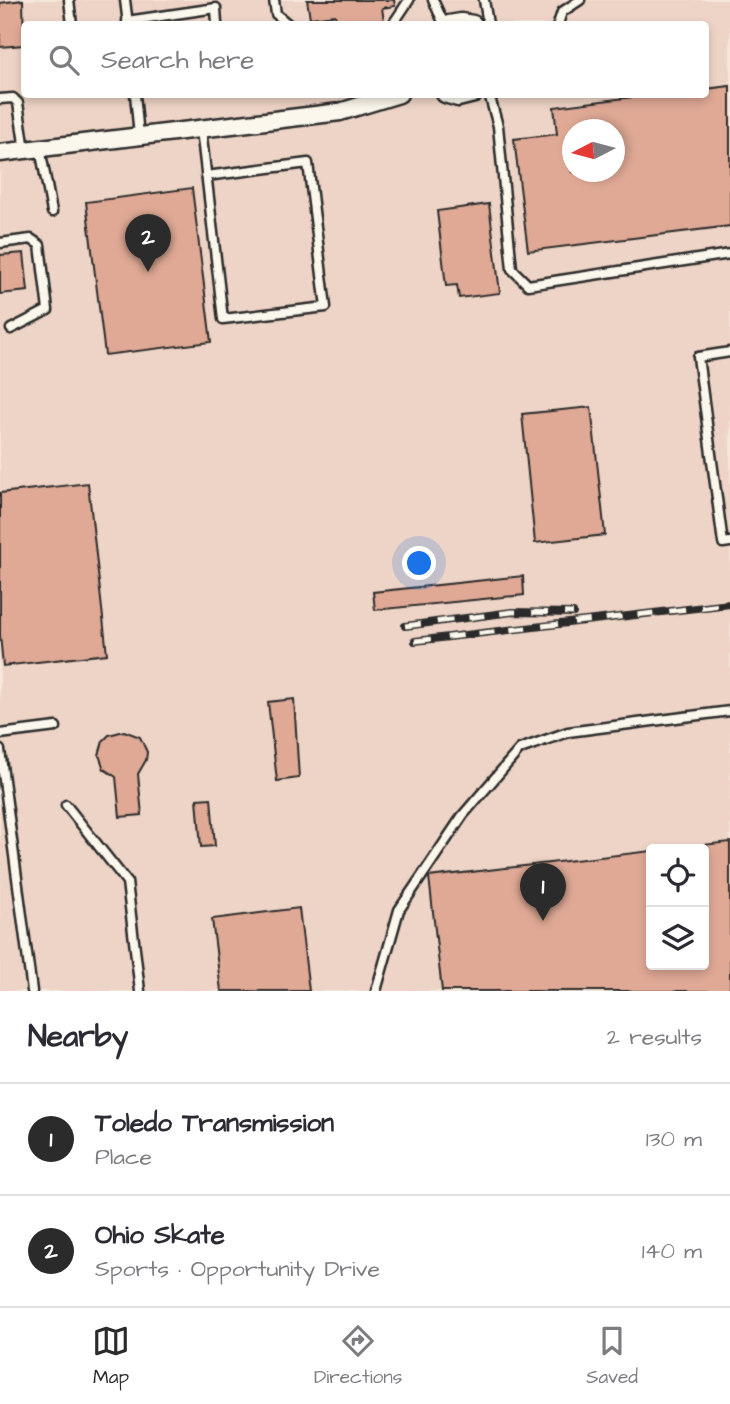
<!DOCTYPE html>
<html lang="en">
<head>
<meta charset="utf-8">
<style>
	body { margin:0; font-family:"Architects Daughter",sans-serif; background:#f7f7f7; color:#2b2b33 }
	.controls { position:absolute; right:21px; bottom:21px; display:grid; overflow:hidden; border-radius:7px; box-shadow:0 4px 10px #0003 }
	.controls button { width:63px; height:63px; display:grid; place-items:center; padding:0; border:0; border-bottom:2px solid #e1e1e2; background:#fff; color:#2b2b33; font:35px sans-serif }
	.compass { position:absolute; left:562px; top:119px; width:63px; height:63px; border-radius:50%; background:#fff; box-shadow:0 4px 10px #0003; rotate:264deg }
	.you { position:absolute; left:420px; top:564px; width:24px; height:24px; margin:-18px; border:5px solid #fff; border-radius:50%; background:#1a73e8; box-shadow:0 0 0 10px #1a73e833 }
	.badge { display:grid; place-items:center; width:46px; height:46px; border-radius:50%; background:#2b2b2b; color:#fff; font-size:23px; font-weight:700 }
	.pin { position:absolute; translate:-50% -58px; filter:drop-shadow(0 2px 4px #0008) }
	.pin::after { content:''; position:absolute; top:37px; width:24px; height:21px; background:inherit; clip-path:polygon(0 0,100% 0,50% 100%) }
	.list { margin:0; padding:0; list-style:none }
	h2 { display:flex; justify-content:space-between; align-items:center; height:91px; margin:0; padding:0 28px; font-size:30px }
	h2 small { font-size:23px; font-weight:400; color:#7c7c81 }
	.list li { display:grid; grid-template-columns:46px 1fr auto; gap:21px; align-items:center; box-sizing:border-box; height:112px; padding:0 28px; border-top:2px solid #e1e1e2 }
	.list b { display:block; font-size:26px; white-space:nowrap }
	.list p { margin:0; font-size:23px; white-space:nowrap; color:#7c7c81 }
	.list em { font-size:23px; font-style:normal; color:#7c7c81 }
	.icon { flex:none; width:38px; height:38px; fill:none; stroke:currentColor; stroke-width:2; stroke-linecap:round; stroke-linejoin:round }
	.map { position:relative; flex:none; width:730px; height:991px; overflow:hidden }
	.search { position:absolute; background:#fff; box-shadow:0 4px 10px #0003; left:21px; right:21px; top:21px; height:77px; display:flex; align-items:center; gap:18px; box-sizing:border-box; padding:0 24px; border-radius:7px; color:#7c7c81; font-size:26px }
	.sheet { height:315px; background:#fff }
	nav { display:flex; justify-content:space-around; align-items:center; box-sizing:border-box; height:98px; border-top:2px solid #e1e1e2; background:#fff; font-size:19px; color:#7c7c81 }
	nav a { display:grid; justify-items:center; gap:4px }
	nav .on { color:#2b2b2b }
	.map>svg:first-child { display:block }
	.built { fill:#eed4c6; fill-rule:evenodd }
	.building { fill:#dfa995; stroke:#2b2b2b; stroke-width:2; fill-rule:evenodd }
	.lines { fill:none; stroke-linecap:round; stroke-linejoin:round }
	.service-casing { stroke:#2b2b2b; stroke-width:13 }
	.minor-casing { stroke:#2b2b2b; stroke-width:21 }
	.service { stroke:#fbf7ec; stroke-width:8 }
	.minor { stroke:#fbf7ec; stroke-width:16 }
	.rail-casing { stroke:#2b2b2b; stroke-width:8 }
	.rail { stroke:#fbf7ec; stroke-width:5; stroke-dasharray:16; stroke-linecap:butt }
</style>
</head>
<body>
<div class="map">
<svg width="730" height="991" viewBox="0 0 730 991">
	<rect width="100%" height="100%" fill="#f5e7db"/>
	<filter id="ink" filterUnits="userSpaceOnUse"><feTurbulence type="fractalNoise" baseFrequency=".0143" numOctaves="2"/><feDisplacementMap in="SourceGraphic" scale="14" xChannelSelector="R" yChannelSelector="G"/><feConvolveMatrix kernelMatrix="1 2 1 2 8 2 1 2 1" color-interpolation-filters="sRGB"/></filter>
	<g filter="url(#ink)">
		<path class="built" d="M 0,0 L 730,0 L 730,991 L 0,991 ZM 24,24 L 706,24 L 706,94 L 24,94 ZM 572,130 L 614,130 L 614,172 L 572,172 ZM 651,849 L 704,849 L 704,965 L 651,965 Z"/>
		<path class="building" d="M 23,0 L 24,45 L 0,47 L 0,3 Z
			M 307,0 L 394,0 L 395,6 L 382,8 L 384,21 L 337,24 L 335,15 L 310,18 Z
			M 730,86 L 730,226 L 528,251 L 514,139 L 557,134 L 554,107 L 657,94 L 706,94 L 706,89 ZM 572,130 L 614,130 L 614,172 L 572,172 Z
			M 192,188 L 211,342 L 105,355 L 86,202 Z
			M 489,204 L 500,293 L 459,298 L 457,285 L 446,286 L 437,211 Z
			M 24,253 L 28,291 L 0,294 L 0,255 Z
			M 591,407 L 605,535 L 535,543 L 522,414 Z
			M 88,483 L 107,654 L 3,666 L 0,635 L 0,493 Z
			M 523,576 L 524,595 L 375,610 L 373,592 Z
			M 294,699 L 299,778 L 277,781 L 268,702 Z
			M 124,731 L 140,737 L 147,752 L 146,760 L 138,774 L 142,815 L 120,817 L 116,777 L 104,769 L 99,755 L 103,741 L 109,735 Z
			M 211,798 L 215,846 L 201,847 L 197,799 Z
			M 730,842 L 730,991 L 442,991 L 429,877 L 651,851 L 651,965 L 704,965 L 704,849 L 665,849 Z
			M 299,908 L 309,991 L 221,991 L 212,919 Z"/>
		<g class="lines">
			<g class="service-casing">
				<path id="service" d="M 69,0 L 72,24
					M 125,0 L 128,24
					M 274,0 L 276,14 L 288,24
					M 433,0 L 444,24
					M 484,0 L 488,24
					M 127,21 L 216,8 L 217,24
					M 393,24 L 409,0
					M 558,24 L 562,12 L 580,0
					M 135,94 L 139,136
					M 489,94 L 498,126 L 512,269 L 528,285 L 730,254
					M 0,99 L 13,98 L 18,103 L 25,150
					M 201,129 L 223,319 L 326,307 L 308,163 L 206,176
					M 40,148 L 52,212
					M 0,243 L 31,239 L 40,245 L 48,310 L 11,329
					M 730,352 L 698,357 L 723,543 L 730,542
					M 0,734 L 56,727
					M 0,750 L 32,991
					M 66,805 L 127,882 L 140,991
					M 376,991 L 399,910 L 463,815 L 520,749 L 568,732 L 730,711"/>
			</g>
			<g class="minor-casing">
				<path id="minor" d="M 449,24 L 461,22 L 473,24
					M 445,94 L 458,98 L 474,94
					M 0,153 L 340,112 L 399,94"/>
			</g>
			<use href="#service" class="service"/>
			<use href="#minor" class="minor"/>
			<g class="rail-casing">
				<path id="rail" d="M 405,626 L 512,612 L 573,613
					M 415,641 L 730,604"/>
			</g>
			<use href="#rail" class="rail"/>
		</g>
	</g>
</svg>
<div class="controls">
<button><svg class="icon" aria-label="locate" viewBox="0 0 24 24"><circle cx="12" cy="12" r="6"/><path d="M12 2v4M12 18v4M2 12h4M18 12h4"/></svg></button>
<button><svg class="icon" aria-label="layers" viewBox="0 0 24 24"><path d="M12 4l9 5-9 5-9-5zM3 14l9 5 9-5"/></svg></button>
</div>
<svg class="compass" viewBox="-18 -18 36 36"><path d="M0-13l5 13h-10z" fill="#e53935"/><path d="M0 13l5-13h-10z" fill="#7c7c81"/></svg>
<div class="you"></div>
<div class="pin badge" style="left:543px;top:921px">1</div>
<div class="pin badge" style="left:148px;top:272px">2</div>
<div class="search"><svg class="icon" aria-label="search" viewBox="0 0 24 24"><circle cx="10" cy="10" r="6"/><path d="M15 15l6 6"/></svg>Search here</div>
</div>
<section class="sheet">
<h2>Nearby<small>2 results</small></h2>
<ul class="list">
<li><span class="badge">1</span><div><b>Toledo Transmission</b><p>Place</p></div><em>130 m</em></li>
<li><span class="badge">2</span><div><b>Ohio Skate</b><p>Sports · Opportunity Drive</p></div><em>140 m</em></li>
</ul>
</section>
<nav>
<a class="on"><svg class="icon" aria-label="map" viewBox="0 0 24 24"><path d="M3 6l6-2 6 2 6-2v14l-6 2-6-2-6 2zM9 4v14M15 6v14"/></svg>Map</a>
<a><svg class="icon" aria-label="directions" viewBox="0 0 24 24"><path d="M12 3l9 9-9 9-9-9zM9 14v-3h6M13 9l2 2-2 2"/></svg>Directions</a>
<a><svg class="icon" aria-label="saved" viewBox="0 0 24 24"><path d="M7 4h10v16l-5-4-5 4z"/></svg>Saved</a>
</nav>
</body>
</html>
